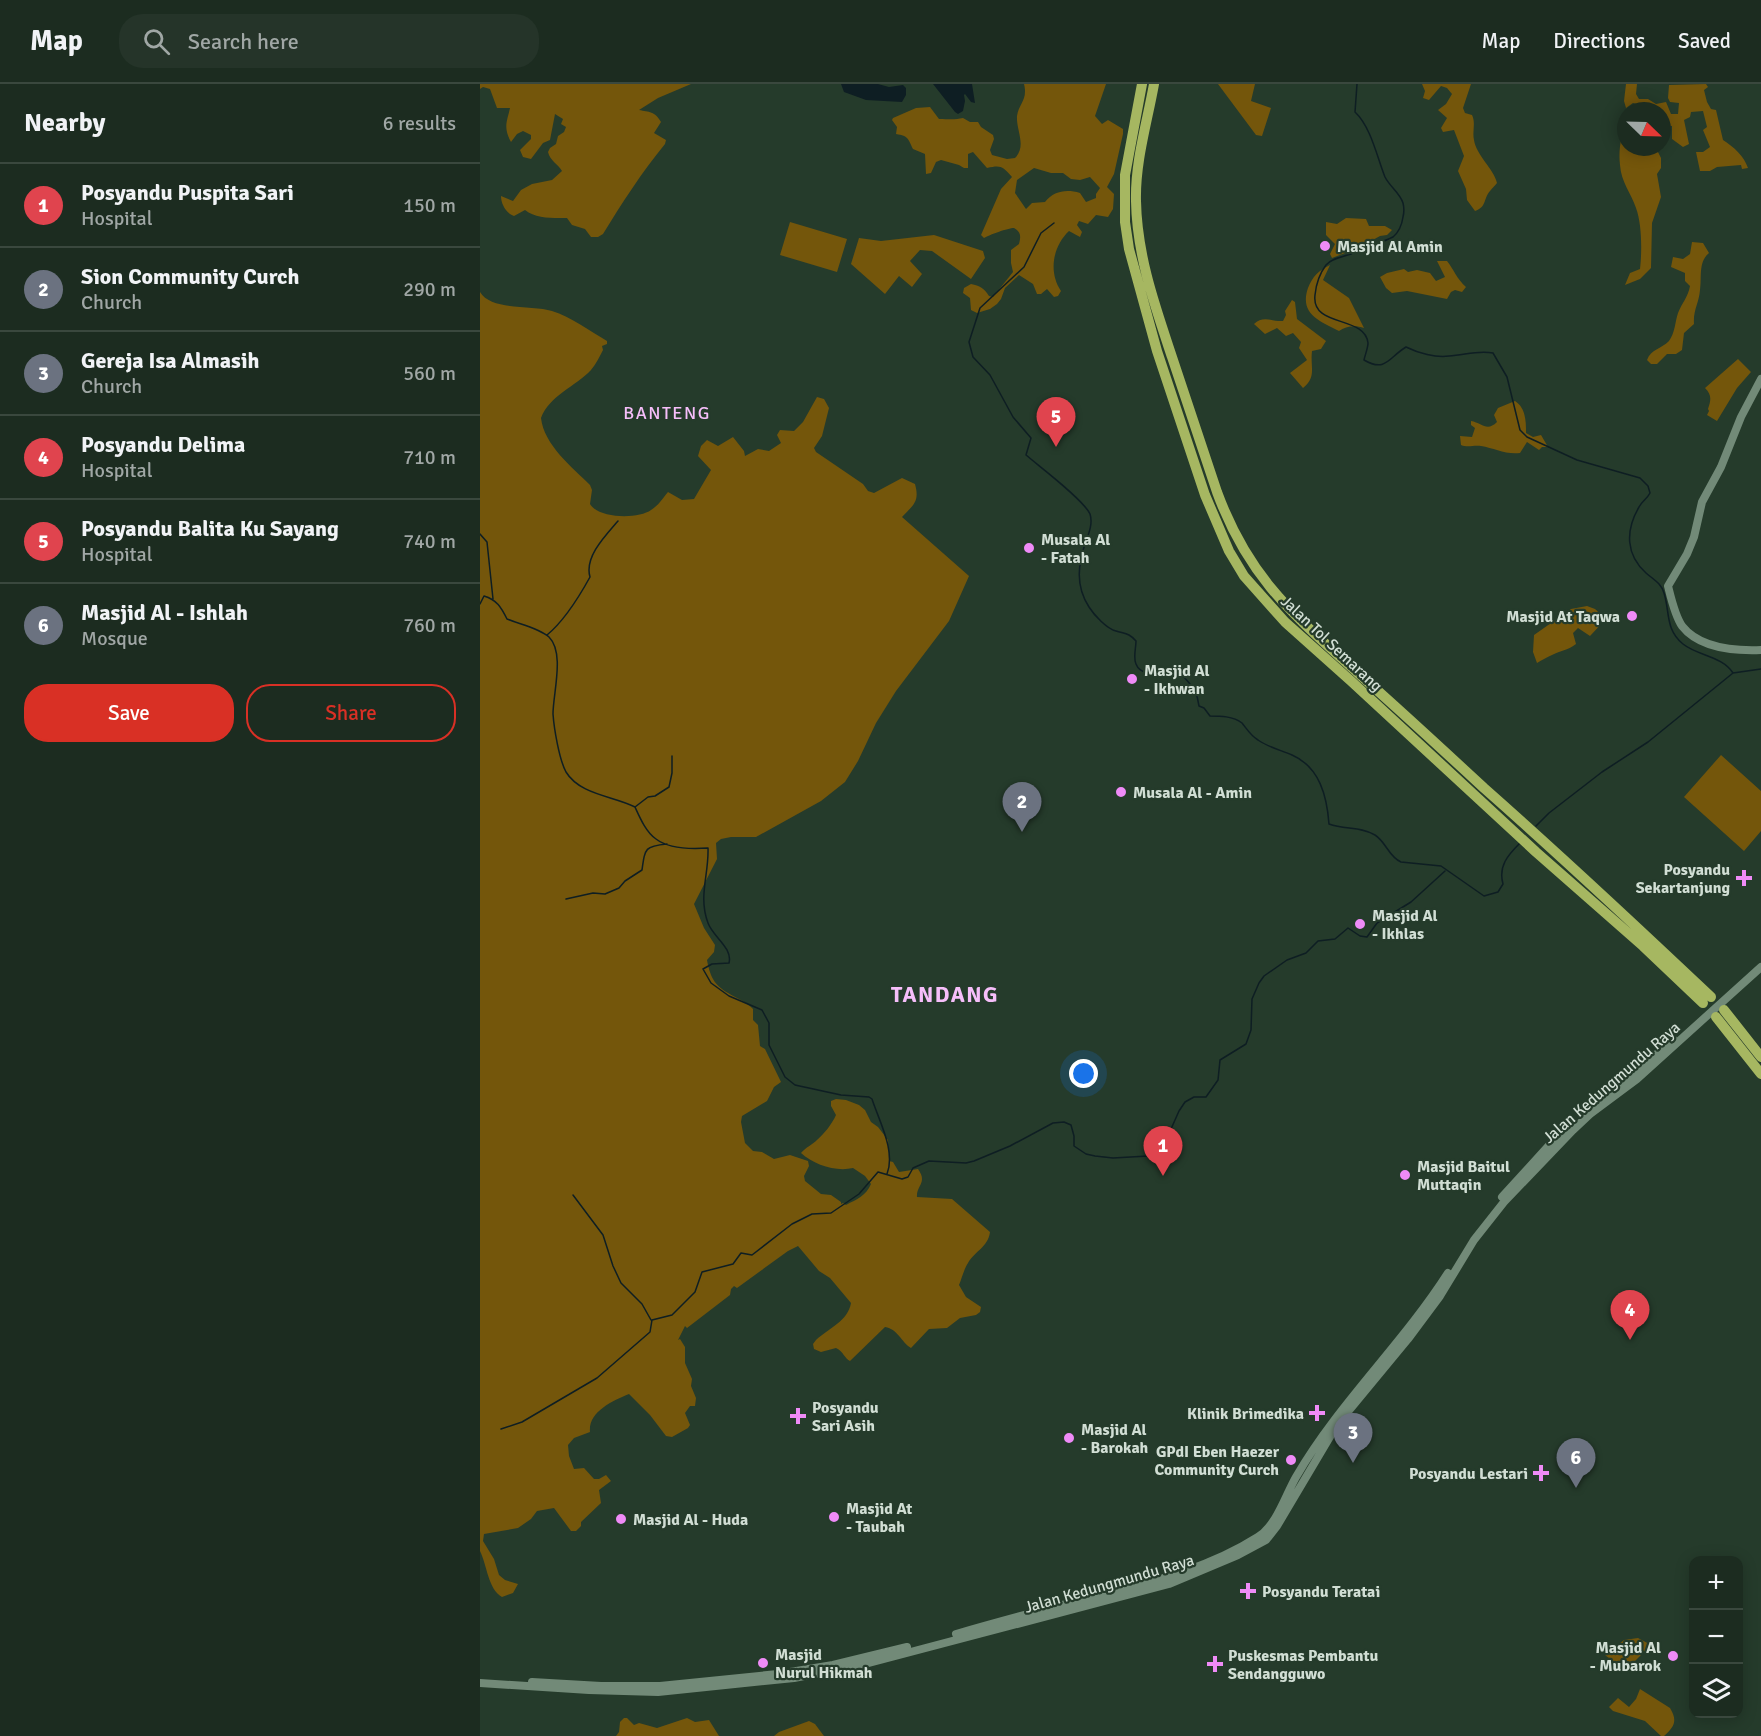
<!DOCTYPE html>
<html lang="en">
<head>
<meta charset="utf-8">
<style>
	body { margin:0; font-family:Signika,sans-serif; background:#253429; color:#f1f3f6 }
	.controls { position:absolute; right:18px; bottom:18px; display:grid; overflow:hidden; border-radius:12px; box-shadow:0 3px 15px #0003 }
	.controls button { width:54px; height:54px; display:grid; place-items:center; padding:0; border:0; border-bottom:2px solid #3a483e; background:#1c2c20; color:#f1f3f6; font:30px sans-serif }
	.compass { position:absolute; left:1137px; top:18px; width:54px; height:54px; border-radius:50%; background:#1c2c20; box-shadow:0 3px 15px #0003; rotate:113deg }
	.you { position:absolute; left:604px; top:990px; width:21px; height:21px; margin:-15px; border:4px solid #fff; border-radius:50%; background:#1a73e8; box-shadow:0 0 0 9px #1a73e833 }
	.badge { display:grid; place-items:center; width:39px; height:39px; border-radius:50%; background:#d93025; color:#fff; font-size:20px; font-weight:700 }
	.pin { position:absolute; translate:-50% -50px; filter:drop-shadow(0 2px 3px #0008) }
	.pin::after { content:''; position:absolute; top:32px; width:21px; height:18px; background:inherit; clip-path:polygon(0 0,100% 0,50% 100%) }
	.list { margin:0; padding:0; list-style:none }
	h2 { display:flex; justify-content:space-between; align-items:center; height:78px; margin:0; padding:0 24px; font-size:26px }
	h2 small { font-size:20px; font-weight:400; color:#a0a7a5 }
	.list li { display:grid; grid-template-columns:39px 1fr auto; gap:18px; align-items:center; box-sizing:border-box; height:84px; padding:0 24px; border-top:2px solid #3a483e }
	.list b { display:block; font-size:22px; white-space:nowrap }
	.list p { margin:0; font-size:20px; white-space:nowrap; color:#a0a7a5 }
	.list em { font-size:20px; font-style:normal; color:#a0a7a5 }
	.actions { display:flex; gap:12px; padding:18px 24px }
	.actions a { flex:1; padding:14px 0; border:2px solid #d93025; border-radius:24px; text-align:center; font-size:21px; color:#d93025 }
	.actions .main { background:#d93025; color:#fff }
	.icon { flex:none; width:33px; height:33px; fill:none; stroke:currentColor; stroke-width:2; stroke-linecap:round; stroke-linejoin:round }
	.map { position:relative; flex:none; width:1281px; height:1652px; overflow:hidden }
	header { display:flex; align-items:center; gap:36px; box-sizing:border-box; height:84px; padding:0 30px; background:#1c2c20; border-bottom:2px solid #3a483e }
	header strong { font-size:28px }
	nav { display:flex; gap:33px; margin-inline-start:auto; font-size:21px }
	.search { width:420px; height:54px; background:#253429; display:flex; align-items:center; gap:15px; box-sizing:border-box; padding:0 21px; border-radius:24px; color:#a0a7a5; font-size:22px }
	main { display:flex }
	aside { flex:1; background:#1c2c20 }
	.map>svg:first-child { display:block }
	.green { fill:#74560b; fill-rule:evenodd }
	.water { fill:#0e1e23 }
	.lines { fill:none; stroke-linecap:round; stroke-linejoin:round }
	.stream { stroke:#0e1e23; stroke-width:1.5 }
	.secondary { stroke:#728a78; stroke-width:8 }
	.highway { stroke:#a6b761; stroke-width:10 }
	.poi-dot { fill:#ef8bf7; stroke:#253b2b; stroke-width:2 }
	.labels { text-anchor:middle; stroke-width:4.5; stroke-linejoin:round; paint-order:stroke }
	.poi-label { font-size:16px; font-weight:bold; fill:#d1ded4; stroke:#253b2b; text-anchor:start }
	.street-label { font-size:16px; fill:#d1ded4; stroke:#253b2b }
	.neighbourhood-label { font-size:18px; letter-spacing:1.5px; fill:#f6befa; stroke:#253b2b }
	.district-label { font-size:22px; font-weight:bold; letter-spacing:1.5px; fill:#f6befa; stroke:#253b2b }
</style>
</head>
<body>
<header>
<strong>Map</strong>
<div class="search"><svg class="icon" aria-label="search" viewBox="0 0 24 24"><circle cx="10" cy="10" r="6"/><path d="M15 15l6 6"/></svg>Search here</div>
<nav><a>Map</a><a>Directions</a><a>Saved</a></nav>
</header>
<main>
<aside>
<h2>Nearby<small>6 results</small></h2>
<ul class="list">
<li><span class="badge" style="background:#e0444e">1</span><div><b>Posyandu Puspita Sari</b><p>Hospital</p></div><em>150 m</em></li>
<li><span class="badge" style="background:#6b7280">2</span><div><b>Sion Community Curch</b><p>Church</p></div><em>290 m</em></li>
<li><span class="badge" style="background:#6b7280">3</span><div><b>Gereja Isa Almasih</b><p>Church</p></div><em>560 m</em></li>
<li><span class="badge" style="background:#e0444e">4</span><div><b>Posyandu Delima</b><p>Hospital</p></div><em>710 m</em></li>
<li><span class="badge" style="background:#e0444e">5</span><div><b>Posyandu Balita Ku Sayang</b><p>Hospital</p></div><em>740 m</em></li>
<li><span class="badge" style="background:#6b7280">6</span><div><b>Masjid Al - Ishlah</b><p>Mosque</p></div><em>760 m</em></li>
</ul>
<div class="actions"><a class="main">Save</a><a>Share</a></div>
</aside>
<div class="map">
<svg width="1281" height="1652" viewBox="0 0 1281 1652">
	<rect width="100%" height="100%" fill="#253b2b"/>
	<path class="green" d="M 0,0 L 211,0 L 178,14 L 159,26 C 169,28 175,27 181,38 L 174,49 L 186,56 L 185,60 C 162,88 142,119 123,150 L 118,153 L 111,153 L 105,145 L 92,141 L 87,134 C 73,134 56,135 45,126 L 34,132 C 26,129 21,120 21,112 L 33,117 L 41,106 L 52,100 L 72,96 L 82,87 C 78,80 70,77 68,68 L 70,64 L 76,60 L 78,52 L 84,48 L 86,43 L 81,40 L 83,35 L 75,30 L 70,56 L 63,59 L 51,75 L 43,73 L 40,66 L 51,55 L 51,51 L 43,47 L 37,50 L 31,58 C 23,43 27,38 30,24 L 17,24 L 10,5 L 3,3 L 0,5 Z
		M 544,0 L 626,0 L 615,32 L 622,40 L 628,36 L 643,45 L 643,50 L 634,90 L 627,103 L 634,110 L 633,125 L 628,133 L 616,131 L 608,140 L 599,137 L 597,141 L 602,148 L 600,153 L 589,147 C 573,162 568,188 581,207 L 578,212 L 574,213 L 567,205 L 561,210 L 557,210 L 553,200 L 539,191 L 525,204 L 521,215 L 517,220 L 510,225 L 497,229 L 491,226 L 490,214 L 483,209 L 484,204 L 491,200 C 500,202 504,204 509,212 L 513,213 L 533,188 L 531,179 L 531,166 L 539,160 C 541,152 541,148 534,144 C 528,144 509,151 504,154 L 501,151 L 521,105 L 532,93 C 522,82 521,81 507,84 L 493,68 L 488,70 L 488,84 L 484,84 L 479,81 L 461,76 L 456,78 L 451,89 L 446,90 L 445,70 L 433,65 C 428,55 429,52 416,50 L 417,43 L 412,36 L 413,34 L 436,24 L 450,23 L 459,35 C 468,35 475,36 483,34 L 490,38 L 498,38 L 501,43 L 513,51 L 514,55 L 510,66 L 512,71 L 527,75 L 535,74 C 547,62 536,46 537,32 C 539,19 548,16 544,0 ZM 554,84 L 571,89 L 583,89 L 591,95 L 600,96 L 610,93 L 620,104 L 616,110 L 616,114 L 606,118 L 600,109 C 586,105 574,107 565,118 L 552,119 L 546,125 L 535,109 L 537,96 Z
		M 738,0 L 775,0 L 771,17 L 791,24 L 782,52 L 776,51 Z
		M 942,0 L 991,0 L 983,24 L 985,29 L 992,31 C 996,39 992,47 994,56 C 996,71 1014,85 1017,99 C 1015,102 1012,104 1010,107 C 1003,115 1007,123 995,127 L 987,116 L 986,105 L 978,87 L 984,72 L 974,46 L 963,48 L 961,44 L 967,34 L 958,26 L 966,20 L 972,10 L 967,4 L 961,2 L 949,16 L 943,14 L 945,7 Z
		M 1146,0 L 1157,0 L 1156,10 L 1159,15 L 1168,15 L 1176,20 L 1186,18 L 1191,30 L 1198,30 L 1199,19 L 1190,18 L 1188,14 L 1189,1 L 1226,0 L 1228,3 L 1224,6 L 1227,18 L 1231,25 L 1236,26 L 1243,56 C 1254,63 1264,72 1268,84 L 1262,85 L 1261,81 L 1237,83 L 1230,87 L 1220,87 L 1216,68 L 1223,68 L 1230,63 L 1223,46 L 1227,43 L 1223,27 L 1211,28 L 1210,33 L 1204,36 L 1209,60 L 1203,63 L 1192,55 L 1192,42 L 1182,41 L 1182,27 L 1154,27 L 1157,24 L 1157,20 L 1153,19 L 1146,24 L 1144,17 Z
		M 1146,35 L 1146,63 L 1169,63 L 1170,66 L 1178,68 L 1181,74 L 1181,84 L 1177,90 L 1181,113 L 1172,139 L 1171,184 L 1160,195 L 1145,201 L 1150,189 L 1160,185 C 1162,168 1162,140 1156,124 C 1151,109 1141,98 1140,81 C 1138,65 1142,50 1146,35 Z
		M 866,134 L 886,135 L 889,142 L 905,142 L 912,146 L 907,151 L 900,152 L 878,164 L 852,174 L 850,170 L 855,160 L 846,151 L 846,138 L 857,140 Z
		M 310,138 L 367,155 L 357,188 L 300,171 Z
		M 454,151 L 503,167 L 505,174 L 491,195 L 452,167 L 440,166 L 430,177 L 442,190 L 432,203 L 419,192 L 405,210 L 371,180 L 379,154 L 401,157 Z
		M 1212,158 L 1223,159 L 1229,169 C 1218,178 1222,194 1220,206 C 1219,219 1213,226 1214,240 L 1204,249 L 1202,266 L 1196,270 L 1187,270 L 1177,280 L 1171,280 L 1167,276 C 1171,265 1181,265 1189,257 C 1195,249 1195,238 1198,229 C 1202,219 1208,213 1210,202 L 1205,197 L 1205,189 L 1191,183 L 1193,173 L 1203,175 L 1210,170 Z
		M 957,177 L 967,177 C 974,186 977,195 986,203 L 982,208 L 975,206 L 971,208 L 967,215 L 927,207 L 912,209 L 906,204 L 900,193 L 907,189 L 924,185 L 928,188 L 937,186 L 950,189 L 956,197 L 965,193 Z
		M 850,181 L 843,196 L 869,214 L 884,244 C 875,241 866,242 859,247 C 840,237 819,230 828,204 C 833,192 838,187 850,181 Z
		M 0,208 C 11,227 53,221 72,227 C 91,233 110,247 127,257 L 127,260 L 122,262 L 123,266 C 120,272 116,280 111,286 C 96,302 69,312 61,334 C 64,361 92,383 110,401 L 112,406 L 110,420 C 119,435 159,435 171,426 C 178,422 183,414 188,408 L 202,416 L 214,415 L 231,386 L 218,372 L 221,362 L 227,356 L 238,362 L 253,353 L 264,367 L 265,372 L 278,365 L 289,367 L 301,359 L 297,351 L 300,346 L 314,347 L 323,338 L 337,313 L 344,315 L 349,324 L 342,352 L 334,364 L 336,368 L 383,400 L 388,407 L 394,409 L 422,394 L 435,400 C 440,418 433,421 422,433 L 489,492 L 469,537 L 416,607 L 396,639 L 378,677 L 365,698 L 341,717 L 276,753 L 251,753 L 241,755 L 236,759 L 237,775 L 214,820 L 224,844 L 235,861 L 234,868 L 227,876 C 228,882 230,890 233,895 C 241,910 262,913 273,925 L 273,936 L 278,941 L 280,962 L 285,965 L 301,998 L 294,1003 L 287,1017 L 262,1032 L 261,1038 L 265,1059 L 273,1067 L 282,1068 L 294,1075 L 310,1071 L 328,1077 L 329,1082 L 324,1092 L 325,1097 L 341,1110 L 351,1111 L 361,1118 L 361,1120 L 363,1119 L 366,1121 C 377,1115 386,1112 391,1100 L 385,1092 L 373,1084 C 356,1088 334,1081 321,1069 C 326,1063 332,1061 337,1056 C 344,1050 352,1040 356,1031 L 351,1022 L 351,1017 L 356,1015 L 366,1016 L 379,1021 L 385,1026 L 391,1038 L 398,1043 L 408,1056 L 409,1077 L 413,1078 L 419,1088 L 438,1085 C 448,1099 436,1101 437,1113 L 472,1115 L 510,1148 C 508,1163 495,1167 488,1179 C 484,1185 482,1194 479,1201 L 486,1213 L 501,1223 L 500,1228 L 496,1231 L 480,1234 L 467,1244 L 449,1245 L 431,1264 C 421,1258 418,1245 405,1243 L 370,1277 C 364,1274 364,1268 356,1264 L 341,1268 L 334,1265 L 333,1260 L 336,1256 C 349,1244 368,1237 371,1219 L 350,1194 L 339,1187 L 318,1162 L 308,1167 L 257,1204 L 254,1202 L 251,1205 L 250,1211 L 207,1244 L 205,1242 L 198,1256 L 200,1255 L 205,1263 L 205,1279 L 212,1295 L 211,1302 L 216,1314 L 215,1322 L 210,1322 L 205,1329 L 210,1341 L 208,1344 L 192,1353 L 186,1352 L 170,1331 L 149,1310 C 132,1317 108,1328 110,1348 L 94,1354 L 88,1361 L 89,1372 L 94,1385 L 104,1384 L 114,1395 L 119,1395 L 126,1391 L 131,1397 L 119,1406 L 121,1419 L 101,1438 L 101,1442 L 96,1447 L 91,1447 L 74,1424 L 57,1427 L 51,1435 L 38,1444 L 4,1450 L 3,1457 L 14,1475 L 19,1491 L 25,1496 L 38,1500 L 33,1509 L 22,1513 C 8,1505 7,1481 0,1467 Z
		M 812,216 L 815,218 L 817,235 L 846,257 L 841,265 L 832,267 C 830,283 837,293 823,304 L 810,289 L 827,276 L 819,264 L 821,258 L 813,249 L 806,252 L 797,244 L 785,250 L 774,240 C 783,231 793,238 803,237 L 806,231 L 805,227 Z
		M 1258,275 L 1271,288 L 1257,304 L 1237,337 L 1227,331 L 1229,327 L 1228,325 C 1231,316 1232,311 1225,304 Z
		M 1035,317 C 1046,324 1046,338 1046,349 L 1053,353 L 1061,351 L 1068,363 L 1062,363 L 1059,366 L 1047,358 L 1040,369 C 1026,371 1014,364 1001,362 C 993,361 988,364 981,361 L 980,352 L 992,353 L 995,344 L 991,341 L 991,337 C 1002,339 1007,348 1017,338 L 1014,331 L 1018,324 Z
		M 1107,522 L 1115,525 L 1126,535 L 1110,552 L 1098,544 L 1093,549 L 1096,560 C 1087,567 1081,566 1072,571 C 1067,573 1062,576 1057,579 L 1053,568 L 1054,551 L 1091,525 Z
		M 1241,671 L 1281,707 L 1281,747 L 1264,767 L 1204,713 Z
		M 1158,1554 L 1171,1561 L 1145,1587 L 1125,1571 L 1144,1556 Z
		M 1160,1605 L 1190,1624 C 1198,1637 1194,1643 1184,1652 L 1181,1652 L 1165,1637 L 1133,1627 L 1129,1623 L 1138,1614 L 1149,1623 L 1156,1615 Z
		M 144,1634 L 147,1634 L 154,1641 L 159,1639 L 177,1644 L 207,1634 L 215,1638 L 229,1636 L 239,1652 L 136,1652 L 139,1648 L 140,1638 Z
		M 329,1637 L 335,1640 L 344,1652 L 294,1652 L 299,1648 Z"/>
	<path class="water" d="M 361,0 L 398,0 L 409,3 L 423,1 L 426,4 L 426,11 L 422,18 L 386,16 L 364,8 Z
		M 453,0 L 492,0 L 495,19 L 491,18 L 485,10 L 484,11 L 485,17 L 483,27 L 478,30 L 475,28 Z"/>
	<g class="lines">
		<path class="stream" d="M 877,0 L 875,28 C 891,43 897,73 905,93 C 910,103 920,109 923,119 C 924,123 924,129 923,133 C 922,140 919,148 913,153 C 908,156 878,167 871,170 C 862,173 852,174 846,181 C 840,189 836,201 835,211 C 831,244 885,231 888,259 C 888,264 885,271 884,276 C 906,289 909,273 926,263 C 938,269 956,274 969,272 C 985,271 998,266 1013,269 L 1027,293 L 1040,346 L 1047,353 L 1097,376 L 1160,394 L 1168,402 L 1170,409 C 1167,415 1162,417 1159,423 C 1145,447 1146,471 1166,489 C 1174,496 1181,499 1184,509 C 1190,528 1185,545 1203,560 C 1218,572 1242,572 1253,589
			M 574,139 L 561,149 L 544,183 L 500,224 L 489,258 L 493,273 L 510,291 L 533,333 L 551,354 L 546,371 C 560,383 604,416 610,430 C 613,439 609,449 606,457 C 598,480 595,501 609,523 C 614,531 627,545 636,547 C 646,550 649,549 656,557 C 656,564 653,574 656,580 C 662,596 691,588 704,593 L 716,607 L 719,622 L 724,624 L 730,632 C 740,632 753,632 762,639 C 767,645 770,651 778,656 C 788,663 800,666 812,671 C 840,683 847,713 849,740 C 865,746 880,742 895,751 C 906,758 909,773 921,778 L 961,782 L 1004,812 L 1018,808 L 1023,800 C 1018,782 1028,771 1040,759
			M 0,450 L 7,458 L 13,515
			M 0,520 L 4,512 C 17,516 21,523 27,535 C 39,540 59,544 69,553 C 85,569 73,609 73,630 C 74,644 79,675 86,688 C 100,711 134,712 155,723 C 160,734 166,748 176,755 C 189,765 214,765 228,764 C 229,791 218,812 228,839 C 233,853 253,864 249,879 L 232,880 L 223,885 L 231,899 L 249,912 L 282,926 L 289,939 L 289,961 L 305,993 L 315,1001 L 361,1011 L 389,1013 L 392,1015 C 399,1037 416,1067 407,1090
			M 67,551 C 84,537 99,513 110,493 C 104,473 126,451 138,437
			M 155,723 L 168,713 L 175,712 L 189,703 L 192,689 L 192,672
			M 1056,742 L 1069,729 L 1122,688 L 1168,658 L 1253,589 L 1281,585
			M 86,815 L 113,809 L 125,810 L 139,804 L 145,797 L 162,786 C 165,764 165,762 187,760
			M 93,1111 L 123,1151 L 133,1182 L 141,1199 L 162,1220 L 171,1236
			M 21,1345 L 42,1338 L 117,1294 L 170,1248 L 172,1236 L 192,1231 L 215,1208 L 222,1188 L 253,1180 L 261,1169 L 272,1171 L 312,1140 L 332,1130 L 351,1129 L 379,1110 L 398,1088 L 422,1095 L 428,1093 L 433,1084 L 449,1077 L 486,1079 L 494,1077 L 530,1062 L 573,1039 L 584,1038 L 591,1041 L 594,1052 L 594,1062 L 606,1070 L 615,1072 L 633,1074 L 668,1072 L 683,1063 L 699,1027 L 705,1018 L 714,1013 L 726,1013 L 738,996 L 740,976 L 766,960 L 771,946 L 772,915 L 779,899 L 784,892 L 807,876 L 826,869 L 838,857 L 855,855 L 868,844 L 880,852 L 887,853 L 897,839 L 931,818 L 965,787"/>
		<path class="secondary" d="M 1281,295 L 1261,333 L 1241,383 L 1222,418 L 1214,453 L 1207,470 L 1188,502 C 1191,514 1195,532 1202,542 C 1220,565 1255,567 1281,566
			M 1113,1022 L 1154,991 L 1193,955
			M 1022,1113 L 1073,1057 L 1090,1042
			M 476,1550 C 521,1537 566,1525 612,1513 C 670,1498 726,1486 778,1453 C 797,1441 805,1412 816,1393 C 859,1319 922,1261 968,1189
			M 52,1598 L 121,1602 L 180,1602 L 298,1590 L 353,1581 L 427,1563
			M 0,1599 L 109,1606 L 178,1608 L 314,1594 L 385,1580 L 689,1500 L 758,1471 L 786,1456 L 797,1442 L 857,1341 L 928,1255 L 960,1212 L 994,1156 L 1024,1118 L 1093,1046 L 1110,1030 L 1157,995 L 1281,883"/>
		<path class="highway" d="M 662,0 L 645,91 L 645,138 L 649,165 L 677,267 L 725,411 L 749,467 L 764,492 L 805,538 L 871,597 L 1056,768 L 1163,862 L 1223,919
			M 674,0 C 667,39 655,78 656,117 C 657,172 675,222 692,273 C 707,318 722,363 737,408 C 769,495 814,531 880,591 C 922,628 963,666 1004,704 C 1081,772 1156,842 1231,913
			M 1244,926 L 1281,973
			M 1236,933 L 1281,990"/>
	</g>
	<g class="poi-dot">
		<circle cx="845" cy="162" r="6"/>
		<circle cx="549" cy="464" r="6"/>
		<circle cx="1152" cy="532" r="6"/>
		<circle cx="652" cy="595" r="6"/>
		<circle cx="641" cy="708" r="6"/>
		<path d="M1261 785h6v6h6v6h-6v6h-6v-6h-6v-6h6z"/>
		<circle cx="880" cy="840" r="6"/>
		<circle cx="925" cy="1091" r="6"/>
		<path d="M834 1320h6v6h6v6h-6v6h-6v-6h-6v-6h6z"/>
		<path d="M315 1323h6v6h6v6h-6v6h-6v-6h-6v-6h6z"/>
		<circle cx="589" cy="1354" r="6"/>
		<circle cx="811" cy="1376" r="6"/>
		<path d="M1058 1380h6v6h6v6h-6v6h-6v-6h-6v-6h6z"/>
		<circle cx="354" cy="1433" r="6"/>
		<circle cx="141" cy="1435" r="6"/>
		<path d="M765 1498h6v6h6v6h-6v6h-6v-6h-6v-6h6z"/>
		<circle cx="1193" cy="1572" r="6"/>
		<circle cx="283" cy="1579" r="6"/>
		<path d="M732 1571h6v6h6v6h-6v6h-6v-6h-6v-6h6z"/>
	</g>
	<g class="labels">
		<g class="poi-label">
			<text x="857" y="168">Masjid Al Amin</text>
			<text x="561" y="461">Musala Al<tspan x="561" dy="18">- Fatah</tspan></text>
			<text x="1140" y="538" text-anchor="end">Masjid At Taqwa</text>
			<text x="664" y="592">Masjid Al<tspan x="664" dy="18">- Ikhwan</tspan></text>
			<text x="653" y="714">Musala Al - Amin</text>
			<text x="1250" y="791" text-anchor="end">Posyandu<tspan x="1250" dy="18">Sekartanjung</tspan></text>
			<text x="892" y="837">Masjid Al<tspan x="892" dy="18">- Ikhlas</tspan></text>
			<text x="937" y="1088">Masjid Baitul<tspan x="937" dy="18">Muttaqin</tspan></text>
			<text x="332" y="1329">Posyandu<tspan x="332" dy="18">Sari Asih</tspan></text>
			<text x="824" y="1335" text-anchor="end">Klinik Brimedika</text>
			<text x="601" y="1351">Masjid Al<tspan x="601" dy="18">- Barokah</tspan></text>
			<text x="799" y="1373" text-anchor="end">GPdI Eben Haezer<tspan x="799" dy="18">Community Curch</tspan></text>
			<text x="1048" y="1395" text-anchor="end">Posyandu Lestari</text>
			<text x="366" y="1430">Masjid At<tspan x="366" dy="18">- Taubah</tspan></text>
			<text x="153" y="1441">Masjid Al - Huda</text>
			<text x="782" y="1513">Posyandu Teratai</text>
			<text x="1181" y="1569" text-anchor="end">Masjid Al<tspan x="1181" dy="18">- Mubarok</tspan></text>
			<text x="295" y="1576">Masjid<tspan x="295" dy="18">Nurul Hikmah</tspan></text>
			<text x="748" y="1577">Puskesmas Pembantu<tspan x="748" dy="18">Sendangguwo</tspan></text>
		</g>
		<g class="street-label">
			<text transform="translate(852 559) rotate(43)" y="6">Jalan Tol Semarang</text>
			<text transform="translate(1131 998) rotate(-41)" y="6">Jalan Kedungmundu Raya</text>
			<text transform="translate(629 1499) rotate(-16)" y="6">Jalan Kedungmundu Raya</text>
		</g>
		<g class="neighbourhood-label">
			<text x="187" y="335">BANTENG</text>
		</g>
		<g class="district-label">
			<text x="465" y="918">TANDANG</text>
		</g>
	</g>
</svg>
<div class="controls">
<button>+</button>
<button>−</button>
<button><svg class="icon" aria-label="layers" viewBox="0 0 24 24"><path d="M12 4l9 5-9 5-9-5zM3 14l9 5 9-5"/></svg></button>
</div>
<svg class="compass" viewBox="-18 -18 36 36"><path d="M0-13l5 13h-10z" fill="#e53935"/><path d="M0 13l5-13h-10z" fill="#a0a7a5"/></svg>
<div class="you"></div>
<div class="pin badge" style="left:683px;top:1092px;background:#e0444e">1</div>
<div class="pin badge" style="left:542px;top:748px;background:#6b7280">2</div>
<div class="pin badge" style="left:873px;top:1379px;background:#6b7280">3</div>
<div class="pin badge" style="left:1150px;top:1256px;background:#e0444e">4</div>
<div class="pin badge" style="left:576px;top:363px;background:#e0444e">5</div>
<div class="pin badge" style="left:1096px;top:1404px;background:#6b7280">6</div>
</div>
</main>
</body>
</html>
